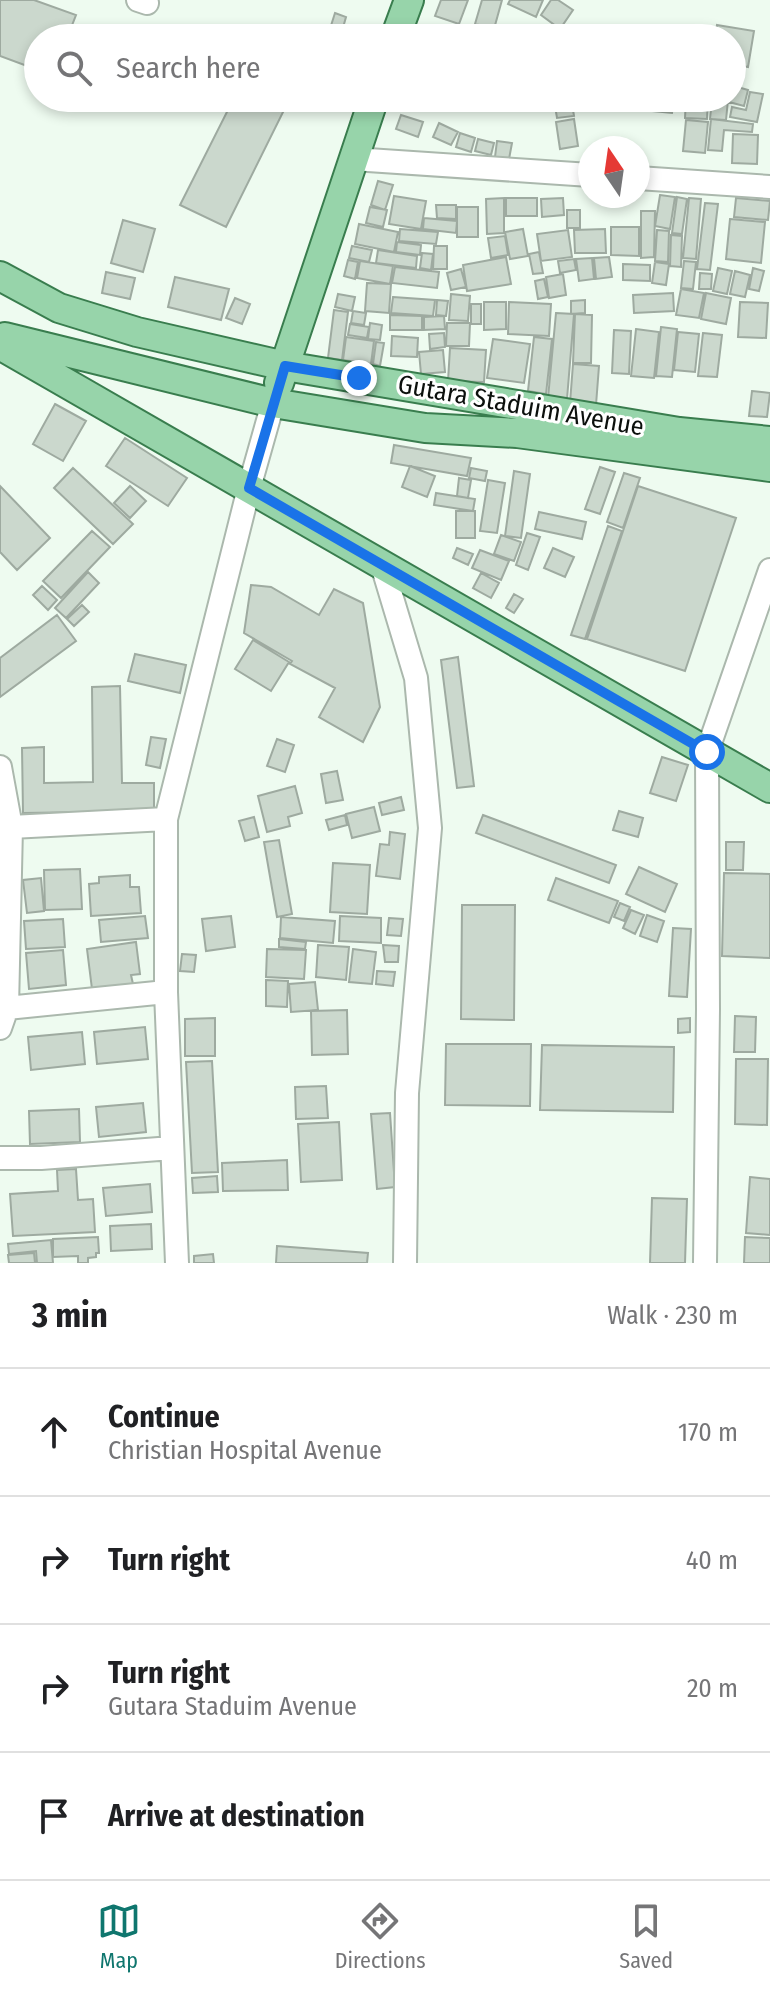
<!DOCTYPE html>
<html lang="en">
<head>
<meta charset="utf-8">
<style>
	body { margin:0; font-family:"Fira Sans Condensed",sans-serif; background:#f2f2f2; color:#202124 }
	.compass { position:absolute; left:578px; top:136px; width:72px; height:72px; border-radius:50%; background:#fff; box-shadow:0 4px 12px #0003; rotate:347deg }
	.stop { position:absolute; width:24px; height:24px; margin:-18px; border:6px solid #1a73e8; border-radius:50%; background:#fff }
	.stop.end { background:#1a73e8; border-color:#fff; box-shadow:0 2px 8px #0008 }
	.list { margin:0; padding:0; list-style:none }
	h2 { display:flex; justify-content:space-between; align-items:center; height:104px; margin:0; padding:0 32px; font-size:34px }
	h2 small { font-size:26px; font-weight:400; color:#757577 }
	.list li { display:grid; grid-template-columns:52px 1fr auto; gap:24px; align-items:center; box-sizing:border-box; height:128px; padding:0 32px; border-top:2px solid #e0e0e0 }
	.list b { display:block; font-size:30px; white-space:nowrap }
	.list p { margin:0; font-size:26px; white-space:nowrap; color:#757577 }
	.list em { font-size:26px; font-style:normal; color:#757577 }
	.icon { flex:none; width:44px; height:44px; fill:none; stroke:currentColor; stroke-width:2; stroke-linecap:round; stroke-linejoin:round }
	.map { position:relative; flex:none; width:770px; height:1263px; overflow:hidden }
	.search { position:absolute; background:#fff; box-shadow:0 4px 12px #0003; left:24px; right:24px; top:24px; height:88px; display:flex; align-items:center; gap:20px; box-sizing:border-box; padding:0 28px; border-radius:44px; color:#757577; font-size:30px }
	.sheet { height:616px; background:#fff }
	nav { display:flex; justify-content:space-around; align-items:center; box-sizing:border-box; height:112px; border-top:2px solid #e0e0e0; background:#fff; font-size:22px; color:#757577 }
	nav a { display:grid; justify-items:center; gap:4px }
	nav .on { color:#0f766e }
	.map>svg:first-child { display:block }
	.building { fill:#cbd8cd; stroke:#9eaaa0; stroke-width:2 }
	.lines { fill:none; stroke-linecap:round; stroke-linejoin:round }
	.minor-casing { stroke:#abb8ad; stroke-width:26 }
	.major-casing { stroke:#397d4e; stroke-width:32 }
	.minor { stroke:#fff; stroke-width:22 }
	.major { stroke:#97d4aa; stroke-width:28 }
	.route { stroke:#1a73e8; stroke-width:10 }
	.labels { text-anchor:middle; stroke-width:6; stroke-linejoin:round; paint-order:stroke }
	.street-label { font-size:26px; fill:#0c100d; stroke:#fff }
</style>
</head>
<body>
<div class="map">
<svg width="770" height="1263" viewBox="0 0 770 1263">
	<rect width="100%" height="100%" fill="#eefbf0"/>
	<path class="building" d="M 0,0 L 34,0 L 76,15 L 67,38 L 38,38 L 38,70 L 0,56 Z
		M 441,0 L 468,0 L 459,24 L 435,16 Z
		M 482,0 L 502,0 L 494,29 L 475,24 Z
		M 510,0 L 543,0 L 536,17 L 508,4 Z
		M 551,0 L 558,0 L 573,10 L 560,29 L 541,15 Z
		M 335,13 L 346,17 L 340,38 L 328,35 Z
		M 717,25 L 754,31 L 748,67 L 732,64 L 732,38 L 715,38 Z
		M 734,86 L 748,90 L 744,106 L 729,102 Z
		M 750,92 L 763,94 L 757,122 L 730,117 L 732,107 L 746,110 Z
		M 234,98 L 290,98 L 226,227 L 180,205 Z
		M 571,98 L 574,116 L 557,118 L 554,100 Z
		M 654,98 L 674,98 L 672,113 L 653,111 Z
		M 686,98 L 708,99 L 707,119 L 685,118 Z
		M 712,99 L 728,100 L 726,120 L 710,119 Z
		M 401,115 L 423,122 L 418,137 L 396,129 Z
		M 574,119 L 578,146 L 560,149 L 556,122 Z
		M 711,119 L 753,124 L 752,132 L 724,130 L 722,151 L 708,150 Z
		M 686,120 L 708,122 L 705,153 L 683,151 Z
		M 439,123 L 458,132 L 451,145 L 433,137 Z
		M 460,133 L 475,138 L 471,152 L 456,147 Z
		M 733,134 L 758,135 L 757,164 L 732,163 Z
		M 478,139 L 494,143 L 491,155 L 475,151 Z
		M 497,141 L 512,143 L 509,159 L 495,157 Z
		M 378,181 L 393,185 L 385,210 L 371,205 Z
		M 660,195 L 675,197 L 670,229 L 655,226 Z
		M 394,196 L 426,201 L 421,229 L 389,224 Z
		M 677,197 L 687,199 L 682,234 L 672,233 Z
		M 504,198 L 504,233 L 487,234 L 486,199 Z
		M 506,198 L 537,198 L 537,216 L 506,216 Z
		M 563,198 L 564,215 L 542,217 L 541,199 Z
		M 689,198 L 701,199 L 696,259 L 683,258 Z
		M 736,198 L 770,201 L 768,220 L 734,217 Z
		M 705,203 L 718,204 L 710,270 L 697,269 Z
		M 436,205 L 456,205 L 456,219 L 437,218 Z
		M 370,207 L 387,210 L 383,227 L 366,223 Z
		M 457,207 L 478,207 L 478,237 L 457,237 Z
		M 567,210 L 580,210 L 580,228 L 567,228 Z
		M 641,211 L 655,211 L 654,257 L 641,258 Z
		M 424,218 L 457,221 L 456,233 L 423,229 Z
		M 730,219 L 765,222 L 761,263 L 726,259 Z
		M 123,220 L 155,229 L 143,272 L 111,263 Z
		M 359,224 L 398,232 L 394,252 L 355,244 Z
		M 611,227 L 639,227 L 639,256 L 611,255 Z
		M 400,229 L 438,232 L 436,244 L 399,241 Z
		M 523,229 L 528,256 L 510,259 L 505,232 Z
		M 605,229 L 606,253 L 575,253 L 574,230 Z
		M 568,230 L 572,257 L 541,261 L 537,234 Z
		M 657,230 L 669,231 L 668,262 L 655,261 Z
		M 671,235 L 682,236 L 681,267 L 670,266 Z
		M 505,236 L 508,255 L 491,258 L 488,238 Z
		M 397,242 L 421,245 L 420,255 L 396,252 Z
		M 352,246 L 372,250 L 369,262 L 349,258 Z
		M 434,246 L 447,246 L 447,269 L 433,269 Z
		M 378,250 L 417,256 L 416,268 L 376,263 Z
		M 539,252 L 543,273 L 533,274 L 529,254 Z
		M 422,253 L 433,254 L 431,270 L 420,268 Z
		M 506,257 L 511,284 L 467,291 L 463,265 Z
		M 609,257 L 612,277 L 596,279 L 594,258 Z
		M 592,258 L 594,279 L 579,281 L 576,259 Z
		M 574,259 L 576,270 L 560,273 L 558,261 Z
		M 348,260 L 358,262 L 355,279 L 344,276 Z
		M 360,261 L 393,266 L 390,284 L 357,278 Z
		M 684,261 L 696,262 L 693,289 L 681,288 Z
		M 655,262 L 669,264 L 666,285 L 652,283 Z
		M 623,264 L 650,265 L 650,281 L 623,280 Z
		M 395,267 L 439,272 L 437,288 L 392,283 Z
		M 718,268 L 732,271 L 727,294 L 713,291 Z
		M 753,268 L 764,271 L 759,291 L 749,289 Z
		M 461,269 L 466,287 L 451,290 L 447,273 Z
		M 735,271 L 750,275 L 745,297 L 730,294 Z
		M 106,272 L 135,278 L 130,299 L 102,293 Z
		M 700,273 L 712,274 L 711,289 L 699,289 Z
		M 563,274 L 566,295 L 549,298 L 546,277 Z
		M 175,277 L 229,289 L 221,320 L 168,307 Z
		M 544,279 L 548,297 L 538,299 L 535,281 Z
		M 367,283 L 391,284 L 389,313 L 365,311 Z
		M 681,289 L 704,293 L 699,318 L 676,315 Z
		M 673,293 L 674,311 L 634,313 L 633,295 Z
		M 706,293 L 731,298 L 726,324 L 701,319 Z
		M 338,294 L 355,297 L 352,311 L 335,307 Z
		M 451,294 L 470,296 L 468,321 L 449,320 Z
		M 393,297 L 435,300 L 433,316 L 391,313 Z
		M 235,298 L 250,304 L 242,324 L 226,318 Z
		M 437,300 L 448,301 L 446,316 L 436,315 Z
		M 585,300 L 585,313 L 571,314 L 571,301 Z
		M 484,302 L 506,302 L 506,329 L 484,330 Z
		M 509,302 L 551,304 L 549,336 L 508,334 Z
		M 740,302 L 768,303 L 766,338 L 738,337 Z
		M 471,304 L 481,304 L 481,324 L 471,324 Z
		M 334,310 L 348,312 L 342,360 L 328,358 Z
		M 353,311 L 366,313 L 364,325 L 351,323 Z
		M 556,313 L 574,314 L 567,399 L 548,398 Z
		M 575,314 L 592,315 L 591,363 L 573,363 Z
		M 390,315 L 422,316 L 422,330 L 390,330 Z
		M 444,316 L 445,329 L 424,330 L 424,317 Z
		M 370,323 L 382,325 L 380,340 L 368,339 Z
		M 447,323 L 470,323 L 469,346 L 446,346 Z
		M 350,324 L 369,327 L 367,338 L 348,335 Z
		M 661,327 L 677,329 L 672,377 L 656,376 Z
		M 636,329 L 659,332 L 654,378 L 631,376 Z
		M 614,330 L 631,331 L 629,374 L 612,373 Z
		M 678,332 L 699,334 L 695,372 L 674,370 Z
		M 444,333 L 445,347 L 430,349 L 429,334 Z
		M 703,333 L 722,335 L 717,377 L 698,376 Z
		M 392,336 L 418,338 L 417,357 L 391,356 Z
		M 346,337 L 374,341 L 371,364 L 343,360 Z
		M 534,337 L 552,339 L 546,394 L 528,391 Z
		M 493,339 L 530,344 L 524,383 L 487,378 Z
		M 376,342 L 384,343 L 380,366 L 373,364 Z
		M 450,348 L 486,350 L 484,382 L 448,381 Z
		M 443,350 L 445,372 L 421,374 L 419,352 Z
		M 573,364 L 599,366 L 596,405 L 570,403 Z
		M 752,391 L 770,393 L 767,417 L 749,416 Z
		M 55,404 L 86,421 L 63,461 L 33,444 Z
		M 125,438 L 187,478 L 168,506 L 106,466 Z
		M 394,445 L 471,458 L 467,476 L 391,463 Z
		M 410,466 L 435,476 L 427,497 L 402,487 Z
		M 600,467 L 615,472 L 600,514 L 585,509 Z
		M 73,468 L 133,524 L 113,544 L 54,488 Z
		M 471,468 L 487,471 L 485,481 L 469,478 Z
		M 514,471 L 530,474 L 521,538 L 505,536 Z
		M 624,473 L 640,478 L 623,528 L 607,522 Z
		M 459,478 L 471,480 L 468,498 L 457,496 Z
		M 488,480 L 505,483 L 497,533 L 480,531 Z
		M 0,486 L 50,538 L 17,570 L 0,552 Z
		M 130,486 L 146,501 L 130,518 L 114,503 Z
		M 638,486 L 736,518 L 685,671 L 587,639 Z
		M 436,493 L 475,499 L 473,511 L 434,505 Z
		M 456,511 L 475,511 L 475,538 L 456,538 Z
		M 539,512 L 586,522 L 582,539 L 535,529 Z
		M 608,526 L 622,531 L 585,639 L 571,635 Z
		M 92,531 L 110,547 L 61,598 L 43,581 Z
		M 527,533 L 540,537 L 528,570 L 516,565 Z
		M 501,535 L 521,542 L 514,561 L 494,554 Z
		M 457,548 L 473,554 L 468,565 L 453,558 Z
		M 553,548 L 574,557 L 565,577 L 544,568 Z
		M 480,550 L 509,561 L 501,580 L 472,568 Z
		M 88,572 L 99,583 L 66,618 L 55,608 Z
		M 481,573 L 499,583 L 491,598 L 473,588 Z
		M 251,585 L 271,587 L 319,615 L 334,589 L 363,603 L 380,707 L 363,742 L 319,717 L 335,688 L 290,664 L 292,661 L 244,633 Z
		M 42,586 L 57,600 L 48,610 L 33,595 Z
		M 514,594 L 523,599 L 514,613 L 506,608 Z
		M 82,605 L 89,612 L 74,626 L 67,619 Z
		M 57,615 L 76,641 L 0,697 L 0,658 Z
		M 253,640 L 289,662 L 271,691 L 235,669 Z
		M 135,654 L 186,665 L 180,693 L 128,681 Z
		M 458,657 L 474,786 L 457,788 L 441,660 Z
		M 120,686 L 122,783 L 154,783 L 154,811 L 23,813 L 22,748 L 44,747 L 44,783 L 93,782 L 92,687 Z
		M 151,737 L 166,739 L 160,768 L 146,765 Z
		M 277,739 L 294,745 L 285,772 L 267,766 Z
		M 662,757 L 688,765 L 676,801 L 650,793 Z
		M 337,771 L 343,800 L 326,803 L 321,774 Z
		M 295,786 L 302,813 L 288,817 L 290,826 L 267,832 L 258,796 Z
		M 401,797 L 404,810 L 382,815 L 379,803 Z
		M 374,807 L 380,831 L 352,838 L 346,814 Z
		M 619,811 L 643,818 L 638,837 L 613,830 Z
		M 345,815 L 347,825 L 329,830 L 326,820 Z
		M 483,815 L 616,865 L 609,883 L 476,833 Z
		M 254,817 L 259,837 L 245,841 L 239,821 Z
		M 390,832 L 405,834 L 400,879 L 376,876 L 380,844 L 389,845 Z
		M 279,840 L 292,914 L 277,917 L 264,842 Z
		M 726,842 L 744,842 L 743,870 L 726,870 Z
		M 333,863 L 370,865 L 367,914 L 330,912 Z
		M 639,867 L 677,884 L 665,912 L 626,894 Z
		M 80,869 L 82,909 L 45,910 L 44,870 Z
		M 724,873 L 770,874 L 770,958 L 722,956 Z
		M 130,875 L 130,887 L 139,887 L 141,913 L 91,916 L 89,884 L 99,883 L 99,877 Z
		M 41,878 L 44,911 L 27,913 L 23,880 Z
		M 556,878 L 618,901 L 609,923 L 548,900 Z
		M 620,903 L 630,907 L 624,921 L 614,917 Z
		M 462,905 L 515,905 L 514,1020 L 461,1019 Z
		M 631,910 L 644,915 L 635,934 L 623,928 Z
		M 647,915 L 664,921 L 657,942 L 640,936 Z
		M 145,916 L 148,938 L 101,942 L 99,920 Z
		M 231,916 L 235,947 L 206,951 L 202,919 Z
		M 340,916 L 381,918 L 381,943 L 339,941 Z
		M 281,917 L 335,921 L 333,943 L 280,938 Z
		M 389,918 L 403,919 L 401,936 L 387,935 Z
		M 63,919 L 65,947 L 26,949 L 24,921 Z
		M 673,928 L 691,929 L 687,997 L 669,996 Z
		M 279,939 L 306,942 L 305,949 L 279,947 Z
		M 136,942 L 140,974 L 131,975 L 133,984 L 92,989 L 87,949 Z
		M 318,945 L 349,947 L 346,980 L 316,977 Z
		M 383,945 L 399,946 L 398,962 L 385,962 Z
		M 267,949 L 306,950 L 304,979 L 266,977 Z
		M 353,949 L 376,952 L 372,984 L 349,982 Z
		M 63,950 L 66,985 L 29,989 L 26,953 Z
		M 182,954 L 196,955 L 194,972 L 180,971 Z
		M 377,971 L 395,972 L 393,986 L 376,984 Z
		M 266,980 L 288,981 L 287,1007 L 266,1006 Z
		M 315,982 L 318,1010 L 291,1012 L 289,984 Z
		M 347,1010 L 348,1054 L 312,1055 L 311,1011 Z
		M 735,1016 L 756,1017 L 755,1052 L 734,1052 Z
		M 215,1018 L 215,1056 L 185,1056 L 185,1019 Z
		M 690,1018 L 690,1032 L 678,1033 L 678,1019 Z
		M 145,1027 L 148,1059 L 97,1064 L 94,1032 Z
		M 82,1032 L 85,1064 L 31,1070 L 28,1037 Z
		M 446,1044 L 531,1044 L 530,1106 L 445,1105 Z
		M 542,1045 L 674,1047 L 673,1112 L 540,1110 Z
		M 736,1059 L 768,1059 L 767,1125 L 735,1124 Z
		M 212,1061 L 218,1172 L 192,1173 L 186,1062 Z
		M 326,1086 L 328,1118 L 296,1119 L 295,1087 Z
		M 143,1103 L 146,1132 L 99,1137 L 96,1107 Z
		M 79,1109 L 80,1142 L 30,1144 L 29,1111 Z
		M 390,1113 L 395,1187 L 377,1189 L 371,1114 Z
		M 339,1122 L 342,1180 L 301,1182 L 298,1124 Z
		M 287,1160 L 288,1190 L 223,1191 L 222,1163 Z
		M 76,1169 L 78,1200 L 93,1199 L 95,1232 L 13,1236 L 10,1194 L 58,1191 L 57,1170 Z
		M 217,1176 L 218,1192 L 193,1193 L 192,1178 Z
		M 750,1177 L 770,1179 L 770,1235 L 746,1233 Z
		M 150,1184 L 152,1212 L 106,1216 L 103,1188 Z
		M 652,1198 L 687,1199 L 685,1263 L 650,1263 Z
		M 151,1224 L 152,1249 L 111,1251 L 110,1226 Z
		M 98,1237 L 99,1253 L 96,1253 L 96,1257 L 88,1258 L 88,1263 L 78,1263 L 78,1256 L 53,1257 L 53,1239 Z
		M 745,1237 L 770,1238 L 770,1263 L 744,1263 Z
		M 51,1240 L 53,1263 L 37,1263 L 36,1251 L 9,1254 L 8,1244 Z
		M 277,1246 L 368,1253 L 367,1263 L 276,1263 Z
		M 34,1253 L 35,1263 L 9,1263 L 8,1255 Z
		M 213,1254 L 214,1263 L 194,1263 L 194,1256 Z"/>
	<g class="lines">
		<g class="minor-casing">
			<path id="minor" d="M 138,0 L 147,3
				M 353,159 L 590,175
				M 638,178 L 770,187
				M 382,565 L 416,678 L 430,828 L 407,1093 L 405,1263
				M 0,767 L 11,827 L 7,1008 L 0,1028
				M 11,827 L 166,819
				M 7,1008 L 166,992
				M 0,1158 L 41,1158 L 172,1148
				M 177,1263 L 166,992 L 166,819 L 249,488 L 273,403
				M 705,1263 L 708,1009 L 707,752 L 770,570"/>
		</g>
		<g class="major-casing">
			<path id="major" d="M 395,38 L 409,0
				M 0,276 L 59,308 L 137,332 L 285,366 L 679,432 L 770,441
				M 5,337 L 273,403 L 425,428 L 517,433 L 770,467
				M 0,345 L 770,788
				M 279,383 L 374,98"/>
		</g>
		<use href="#minor" class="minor"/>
		<use href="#major" class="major"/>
	</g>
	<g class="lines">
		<path class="route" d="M 359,378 L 285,366 L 249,488 L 707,752"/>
	</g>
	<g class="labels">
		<g class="street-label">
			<text transform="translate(521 405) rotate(10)" y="9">Gutara Staduim Avenue</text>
		</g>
	</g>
</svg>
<svg class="compass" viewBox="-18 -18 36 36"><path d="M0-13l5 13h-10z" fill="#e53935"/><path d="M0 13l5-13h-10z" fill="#757577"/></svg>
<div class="stop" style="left:707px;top:752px"></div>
<div class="stop end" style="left:359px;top:378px"></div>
<div class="search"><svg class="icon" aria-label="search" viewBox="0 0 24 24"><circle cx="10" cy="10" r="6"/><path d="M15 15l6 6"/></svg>Search here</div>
</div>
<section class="sheet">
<h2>3 min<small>Walk · 230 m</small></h2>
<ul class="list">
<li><svg class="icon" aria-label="ahead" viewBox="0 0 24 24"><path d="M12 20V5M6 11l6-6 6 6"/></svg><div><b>Continue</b><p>Christian Hospital Avenue</p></div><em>170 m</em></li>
<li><svg class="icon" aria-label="right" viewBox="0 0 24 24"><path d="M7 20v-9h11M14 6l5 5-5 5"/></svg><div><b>Turn right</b></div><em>40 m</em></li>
<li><svg class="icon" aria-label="right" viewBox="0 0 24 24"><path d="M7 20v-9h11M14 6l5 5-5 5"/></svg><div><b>Turn right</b><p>Gutara Staduim Avenue</p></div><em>20 m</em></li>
<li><svg class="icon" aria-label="arrive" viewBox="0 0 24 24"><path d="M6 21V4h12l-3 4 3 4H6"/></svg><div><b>Arrive at destination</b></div></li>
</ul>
</section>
<nav>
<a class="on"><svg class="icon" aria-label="map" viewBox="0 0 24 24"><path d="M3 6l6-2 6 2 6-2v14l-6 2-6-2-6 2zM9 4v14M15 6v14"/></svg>Map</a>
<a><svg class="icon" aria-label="directions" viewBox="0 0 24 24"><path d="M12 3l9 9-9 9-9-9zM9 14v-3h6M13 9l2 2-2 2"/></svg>Directions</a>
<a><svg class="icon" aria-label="saved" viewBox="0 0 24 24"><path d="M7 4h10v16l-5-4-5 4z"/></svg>Saved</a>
</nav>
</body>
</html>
